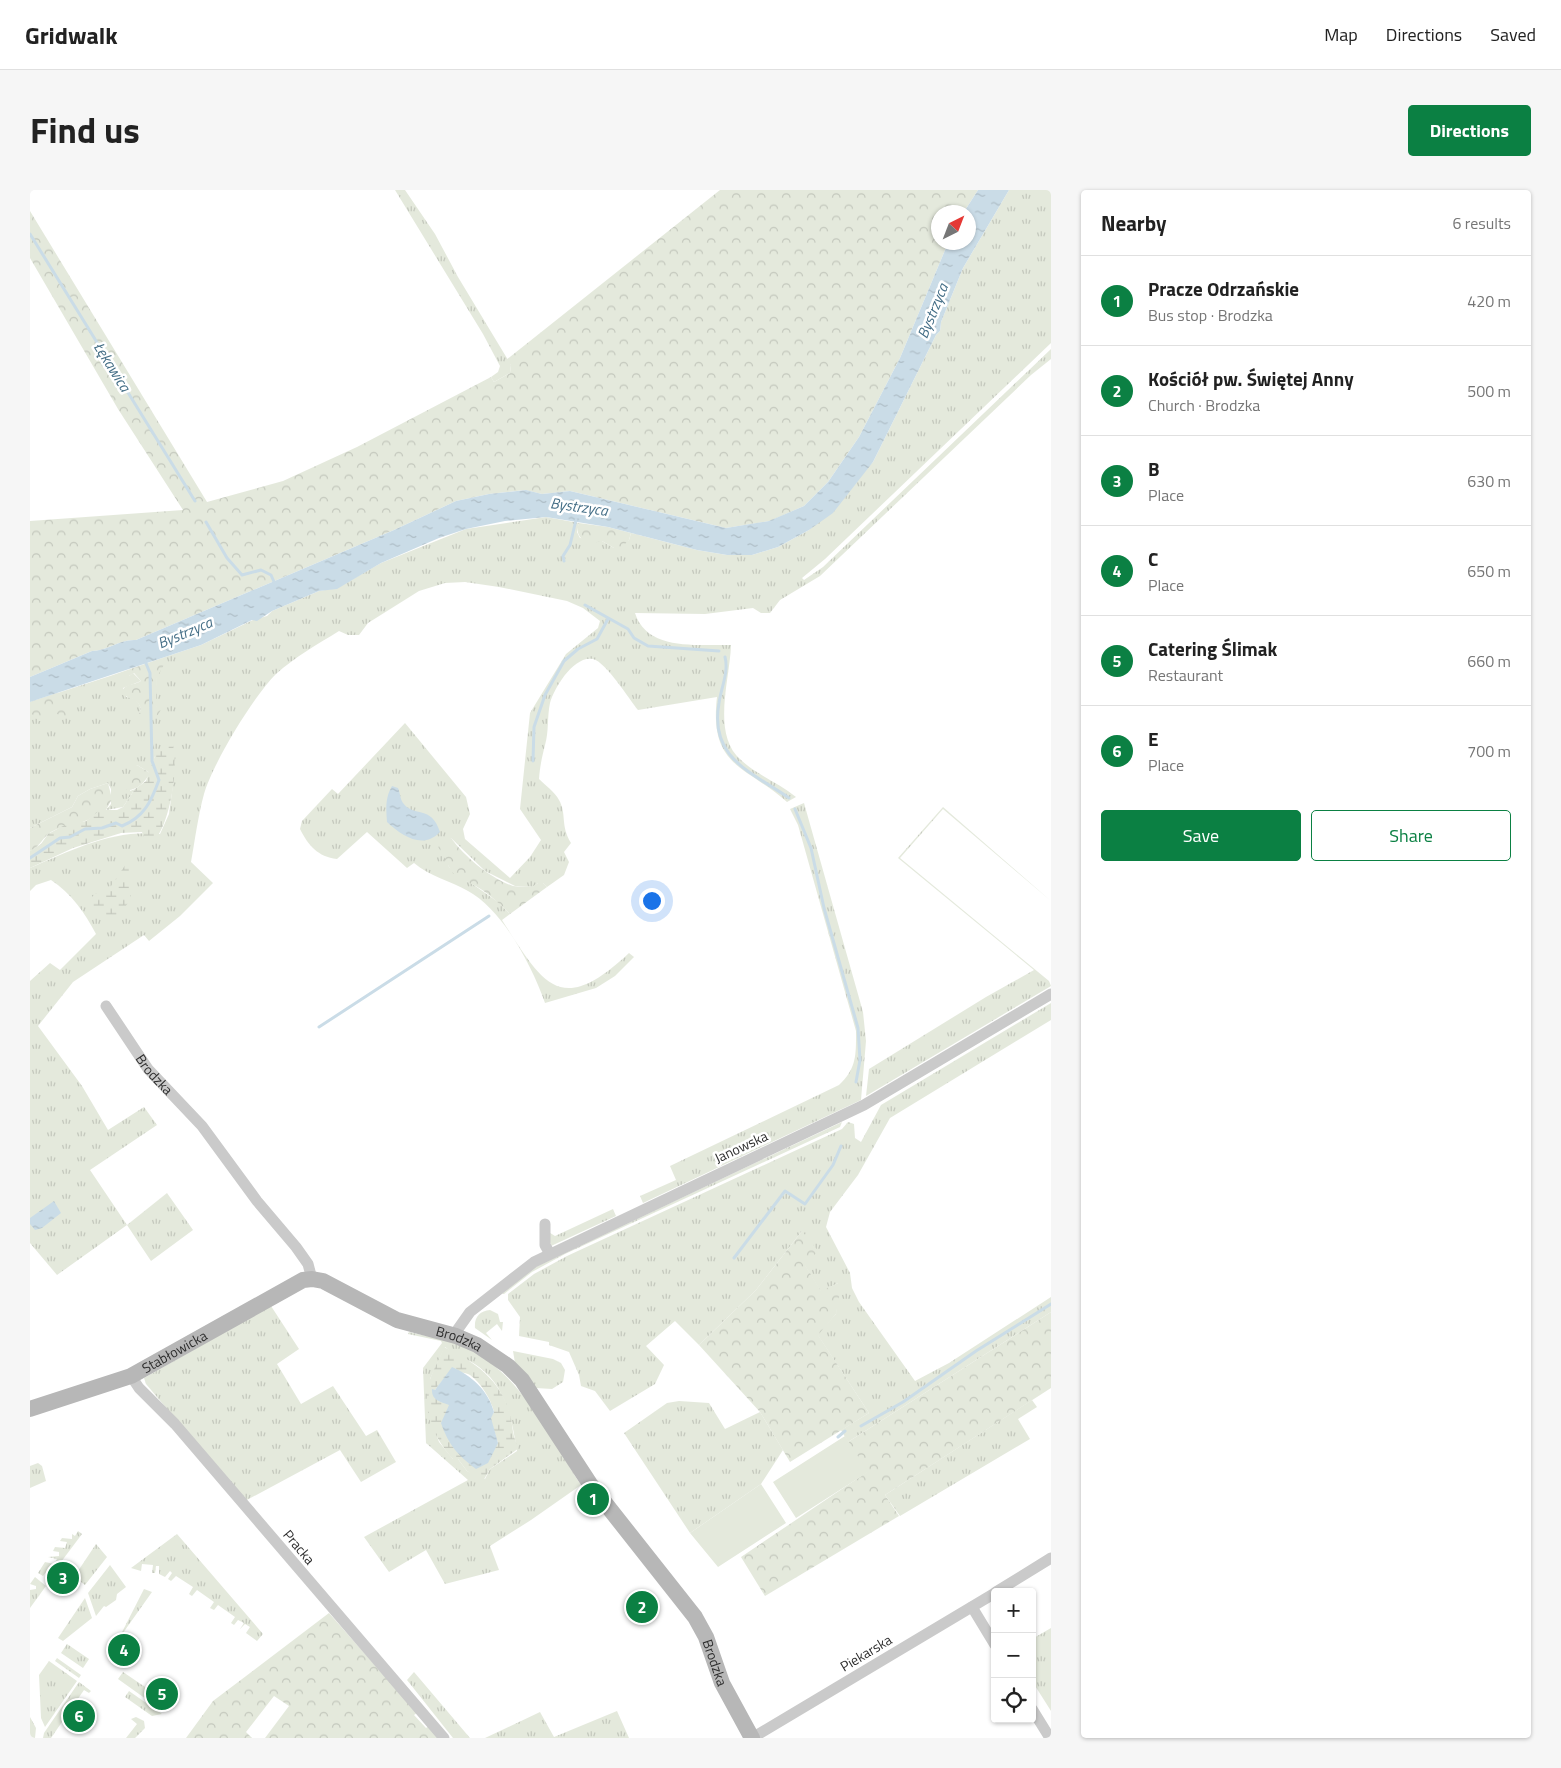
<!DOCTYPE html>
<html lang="en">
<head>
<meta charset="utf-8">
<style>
	body { margin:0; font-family:"Titillium Web",sans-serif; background:#f6f6f6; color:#222 }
	.controls { position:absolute; right:15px; bottom:15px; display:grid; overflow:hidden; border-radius:5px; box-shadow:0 1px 4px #0004 }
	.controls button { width:45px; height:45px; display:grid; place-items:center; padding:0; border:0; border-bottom:1px solid #e0e0e0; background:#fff; color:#222; font:25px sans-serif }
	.compass { position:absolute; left:901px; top:15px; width:45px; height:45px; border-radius:50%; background:#fff; box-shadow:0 1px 4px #0004; rotate:42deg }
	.you { position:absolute; left:621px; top:710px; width:18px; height:18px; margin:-12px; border:4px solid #fff; border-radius:50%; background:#1a73e8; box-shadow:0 0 0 8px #1a73e833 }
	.badge { display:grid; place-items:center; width:32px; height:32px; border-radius:50%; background:#0b8043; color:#fff; font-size:16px; font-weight:700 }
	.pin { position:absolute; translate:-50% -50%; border:2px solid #fff; box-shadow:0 1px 5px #0006 }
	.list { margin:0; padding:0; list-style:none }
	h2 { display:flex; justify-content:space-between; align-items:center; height:65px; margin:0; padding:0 20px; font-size:21px }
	h2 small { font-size:16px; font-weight:400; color:#767676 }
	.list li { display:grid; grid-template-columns:32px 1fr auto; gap:15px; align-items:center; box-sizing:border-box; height:90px; padding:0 20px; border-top:1px solid #e0e0e0 }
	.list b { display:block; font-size:19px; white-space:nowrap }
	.list p { margin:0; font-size:16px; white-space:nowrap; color:#767676 }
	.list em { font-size:16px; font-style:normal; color:#767676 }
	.actions { display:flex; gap:10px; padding:15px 20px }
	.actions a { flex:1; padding:11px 0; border:1px solid #0b8043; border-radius:5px; text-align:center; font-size:18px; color:#0b8043 }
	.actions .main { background:#0b8043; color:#fff }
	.icon { flex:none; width:28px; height:28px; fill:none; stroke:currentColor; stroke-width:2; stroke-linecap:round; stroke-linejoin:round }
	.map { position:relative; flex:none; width:1021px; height:1548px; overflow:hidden; border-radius:5px }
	header { display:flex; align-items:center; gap:30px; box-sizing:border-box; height:70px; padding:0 25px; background:#fff; border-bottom:1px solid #e0e0e0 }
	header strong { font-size:24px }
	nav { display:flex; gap:28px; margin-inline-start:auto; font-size:18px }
	.intro { display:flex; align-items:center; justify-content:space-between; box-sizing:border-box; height:120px; padding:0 30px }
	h1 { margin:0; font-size:35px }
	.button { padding:12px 22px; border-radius:5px; background:#0b8043; color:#fff; font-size:18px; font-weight:700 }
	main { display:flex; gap:30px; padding:0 30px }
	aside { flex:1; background:#fff; border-radius:5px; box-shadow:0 1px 4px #0004 }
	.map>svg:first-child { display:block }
	.grass { fill:url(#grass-tufts); fill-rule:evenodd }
	.forest { fill:url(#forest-crowns) }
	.wetland { fill:url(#wetland-marsh); fill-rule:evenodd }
	.pitch { fill:#e4e9dc }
	.water { fill:url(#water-ripples) }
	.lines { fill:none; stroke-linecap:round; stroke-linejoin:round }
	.stream { stroke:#cadce7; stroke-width:3 }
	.street { stroke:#cacaca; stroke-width:11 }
	.secondary { stroke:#b7b7b7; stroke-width:16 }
	.labels { text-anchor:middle; stroke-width:5; stroke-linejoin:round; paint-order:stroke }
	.street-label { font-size:14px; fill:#2d2d2d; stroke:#fff }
	.water-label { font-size:15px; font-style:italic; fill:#446e86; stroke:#fff }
</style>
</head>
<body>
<header>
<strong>Gridwalk</strong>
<nav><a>Map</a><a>Directions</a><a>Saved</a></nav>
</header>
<div class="intro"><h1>Find us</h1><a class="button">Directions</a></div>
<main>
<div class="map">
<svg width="1021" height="1548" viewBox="0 0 1021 1548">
	<defs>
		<pattern id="grass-tufts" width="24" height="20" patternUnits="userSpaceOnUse" patternTransform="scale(1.25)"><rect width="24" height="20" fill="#e4e9dc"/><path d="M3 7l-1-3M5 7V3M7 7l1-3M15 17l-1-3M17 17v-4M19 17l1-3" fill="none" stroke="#c4c8bd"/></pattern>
		<pattern id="forest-crowns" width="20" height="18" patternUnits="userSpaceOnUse" patternTransform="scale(1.25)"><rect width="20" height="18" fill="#e4e9dc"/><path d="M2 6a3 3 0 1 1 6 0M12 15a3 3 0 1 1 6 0" fill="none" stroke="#c4c8bd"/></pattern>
		<pattern id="wetland-marsh" width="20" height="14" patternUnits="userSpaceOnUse" patternTransform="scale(1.25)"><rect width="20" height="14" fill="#e4e9dc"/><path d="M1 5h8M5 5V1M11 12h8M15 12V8" fill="none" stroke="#c4c8bd"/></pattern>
		<pattern id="water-ripples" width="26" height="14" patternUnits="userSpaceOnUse" patternTransform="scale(1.25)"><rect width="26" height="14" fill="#cadce7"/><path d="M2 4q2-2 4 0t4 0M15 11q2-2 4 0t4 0" fill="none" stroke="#aebdc6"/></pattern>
	</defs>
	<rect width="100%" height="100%" fill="#fff"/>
	<path class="grass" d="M 365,0 L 375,0 L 405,44 L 428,87 L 481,175 L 480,183 L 464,192 L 461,187 L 468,182 L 470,176 L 453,144 Z
		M 979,0 L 1021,0 L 1021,153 L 795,369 L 772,388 L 774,390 L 793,377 L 1021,159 L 1021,169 L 1001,185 L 790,386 L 750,410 L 740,423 L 731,423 L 723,418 L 675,424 L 605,423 C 617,462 670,454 701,455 C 700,490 681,544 711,570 C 727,585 749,593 766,607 L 757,612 C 715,575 679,577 687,507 L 608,520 C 599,509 576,472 563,469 C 544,465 524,498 520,513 C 517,527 519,542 515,555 C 512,567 510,576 509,589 C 515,595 525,602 529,610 C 537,624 530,635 541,653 L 534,662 L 539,672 L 534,685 L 517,697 L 513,693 L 508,693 L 503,697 L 485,696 L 455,681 L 421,648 L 416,667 L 419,677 L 429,688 L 441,693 L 468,712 L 480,724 L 472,730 C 513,794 530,828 599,763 L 604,767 L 585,786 L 566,798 L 515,813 C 502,776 473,720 438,701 C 421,691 399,686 384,673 L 377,678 L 337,642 L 307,669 C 288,667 278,655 270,639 L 272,631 L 302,599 L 308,604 L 375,533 L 436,607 L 440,624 L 433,639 L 435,649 L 480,688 L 500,667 L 511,650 L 490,619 L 500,523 L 536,464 L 568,438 L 570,431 L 553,418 L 537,411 L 469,397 L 435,392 L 415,393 L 389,401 L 338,433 L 329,445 L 318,445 L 309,441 C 288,454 265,467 246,484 C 223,507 183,573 174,604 C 168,626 165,650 161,672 L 183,693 L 150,726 L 119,751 L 114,745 L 43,792 L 8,836 L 52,896 L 78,940 L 114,917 L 127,935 L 60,980 L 97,1035 L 137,1003 L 163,1040 L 121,1071 L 97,1035 L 27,1085 L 0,1053 L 0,791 L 20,773 L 30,780 L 66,744 C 55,723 41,703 21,690 L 6,695 L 0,701 L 0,678 C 42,660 83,639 130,644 L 139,624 L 144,587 L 125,566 L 120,583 L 107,575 L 100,601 L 105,599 L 93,617 L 76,620 L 81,614 L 81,599 L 78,593 L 60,599 L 48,606 L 42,617 L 0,638 L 0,512 L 80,486 L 99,486 L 103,483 L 111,491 L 93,498 L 96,507 C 104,507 109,511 111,519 L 109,524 L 128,518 L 125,515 C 127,506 125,496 127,486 C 128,478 135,477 132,468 L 171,455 L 223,430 L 237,426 L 242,421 L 289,401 L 307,398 L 351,373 L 436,339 L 516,327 L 549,333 L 547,342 L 550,348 L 572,351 L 584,358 L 599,350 L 601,343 L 667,360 L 697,365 L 722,365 L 748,357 L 779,340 L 843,272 L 906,145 L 910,141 L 911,132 L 933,78 Z
		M 774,613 L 833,822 L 836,851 L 831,910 L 613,1013 L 610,1006 L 646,990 L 640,976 L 809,895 C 827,878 826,864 826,841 L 768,635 L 760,619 Z
		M 913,617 L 1021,711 L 913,619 L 870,668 L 1019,791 L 1021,796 L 836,906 L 839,879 L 956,807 L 1004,780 L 868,668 Z
		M 1021,813 L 1021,830 L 860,928 L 828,985 L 800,1022 L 796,1037 L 820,1083 L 822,1098 L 829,1112 L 885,1191 L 919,1173 L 1021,1107 L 1021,1122 L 818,1252 L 811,1240 L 839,1223 L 787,1144 L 806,1124 L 808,1093 L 791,1102 L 774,1074 L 772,1041 L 726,1100 L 669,1155 L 645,1131 L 616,1156 L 634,1175 L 625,1194 L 580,1221 L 565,1201 L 551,1196 L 549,1185 L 539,1162 L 519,1155 L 519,1152 L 489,1146 L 490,1127 L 478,1110 L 478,1104 L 504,1084 L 537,1066 L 812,939 L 818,932 L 824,934 L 825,948 L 831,952 L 851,915 Z
		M 812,932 L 810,937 L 535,1064 L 502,1082 L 474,1104 L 472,1104 L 501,1079 Z
		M 583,1019 L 586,1026 L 521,1056 L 517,1041 L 525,1046 Z
		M 241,1116 L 269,1159 L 247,1174 L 271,1214 L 303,1196 L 336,1246 L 347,1240 L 366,1272 L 331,1292 L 310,1260 L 215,1311 L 116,1194 L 114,1188 Z
		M 460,1120 L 468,1124 L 470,1132 L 473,1132 L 472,1141 L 467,1134 L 456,1143 L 462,1150 L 445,1138 C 444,1127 450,1121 460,1120 Z
		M 379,1142 C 399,1147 423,1150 441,1160 C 493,1188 520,1247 551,1295 L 501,1330 L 460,1356 L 469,1380 L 415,1394 L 396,1360 L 359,1382 L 334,1347 L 438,1290 L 396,1253 L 393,1178 L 412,1153 L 411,1151 L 378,1144 ZM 415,1157 C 425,1166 439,1169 449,1177 C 476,1197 482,1230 487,1261 L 460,1279 L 455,1289 L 437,1281 L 428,1269 L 423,1269 L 409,1252 L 400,1227 L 400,1189 Z
		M 483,1161 L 523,1169 L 531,1173 L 535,1180 L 533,1192 L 522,1199 L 506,1198 L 485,1173 Z
		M 1002,1210 L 1007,1217 L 988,1229 L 1000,1249 L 870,1326 L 855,1305 Z
		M 649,1211 L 679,1213 L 695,1239 L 730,1222 L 753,1260 L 731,1294 L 660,1343 L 594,1243 L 637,1213 Z
		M 8,1273 L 12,1276 L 16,1291 L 0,1298 L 0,1276 Z
		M 48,1341 L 52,1344 L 22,1384 L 17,1381 L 13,1386 L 8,1383 L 15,1372 L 24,1374 L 27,1369 L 18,1367 L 29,1366 L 29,1362 L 23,1361 L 25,1357 L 35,1358 L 37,1352 L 30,1351 L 32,1348 L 42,1349 L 42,1344 L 45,1346 Z
		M 147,1344 L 233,1444 L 227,1451 L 216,1443 L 220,1437 L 215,1434 L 210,1439 L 214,1433 L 208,1430 L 204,1435 L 201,1433 L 205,1427 L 188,1415 L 184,1420 L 180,1418 L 184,1412 L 167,1400 L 162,1406 L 159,1404 L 163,1397 L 146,1386 L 141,1391 L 138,1389 L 142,1383 L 140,1381 L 135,1387 L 129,1384 L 129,1376 L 126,1376 L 125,1383 L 122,1383 L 123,1375 L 112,1374 L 111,1381 L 101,1378 Z
		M 66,1354 L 77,1367 L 55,1395 L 47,1389 L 50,1383 L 48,1381 Z
		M 80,1375 L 96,1397 L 87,1404 L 86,1410 L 76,1417 L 74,1416 L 66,1426 L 58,1403 Z
		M 5,1387 L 16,1396 L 0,1418 L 0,1400 L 6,1399 L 6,1396 L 0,1394 Z
		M 114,1399 L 122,1402 L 88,1450 Z
		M 55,1408 L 62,1428 L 33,1451 L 28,1448 Z
		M 1021,1438 L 1021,1521 L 1002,1491 L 1002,1449 Z
		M 37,1454 L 59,1469 L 53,1478 L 31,1463 Z
		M 27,1468 L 51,1485 L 49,1488 L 25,1471 Z
		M 19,1471 L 47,1491 L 15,1537 L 11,1528 L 9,1485 Z
		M 93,1482 L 121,1501 L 116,1509 L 88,1489 Z
		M 384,1482 L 440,1548 L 423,1548 L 377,1490 Z
		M 49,1492 L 61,1501 L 59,1503 L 54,1500 L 21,1548 L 13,1548 L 14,1543 Z
		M 99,1501 L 132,1524 L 122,1526 L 95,1507 Z
		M 587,1521 L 599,1548 L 455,1548 L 510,1522 L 524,1547 Z
		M 0,1527 L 6,1538 L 5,1548 L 0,1548 Z
		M 106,1527 L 114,1531 L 115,1538 L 105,1548 L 96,1548 L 107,1534 L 101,1529 Z"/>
	<path class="forest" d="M 690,0 L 948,0 L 934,22 L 908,22 L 908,52 L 918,53 L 870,168 L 829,247 L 798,292 L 774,316 L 740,331 L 696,338 L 540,301 L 512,304 L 495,300 L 459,304 L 426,311 L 364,340 L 106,450 C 89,449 78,461 62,461 L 0,487 L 0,331 L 153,320 L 88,219 L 0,68 L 0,21 L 177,312 L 253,291 L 327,257 L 461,187 L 464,192 L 480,183 L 481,175 L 476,170 Z
		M 549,333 L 578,337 L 601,343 L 599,350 L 591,358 L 584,358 L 572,351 L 557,354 C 550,348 545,343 549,333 Z
		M 132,468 L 135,473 L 127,487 L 126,516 L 132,517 C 129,525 126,529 117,528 L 112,524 L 109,524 L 111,519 C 108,508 100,509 91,504 C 95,492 103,496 111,491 L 104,483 L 99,486 L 80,486 Z
		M 27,503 L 36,512 L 39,525 L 36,528 L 25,523 L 17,531 L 9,531 L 0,522 L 0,512 Z
		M 107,575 L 120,583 C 115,592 107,601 96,600 L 95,590 Z
		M 78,593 L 82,609 L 76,620 C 66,620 64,628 55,631 C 44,636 27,636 17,645 C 11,651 9,657 0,661 L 0,638 L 42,617 L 48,606 L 60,599 Z
		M 421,648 C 436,668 460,688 483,696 C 489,697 496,696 502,697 L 508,693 L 513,693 L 517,697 L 480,724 C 469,713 455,700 440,693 C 437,691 432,691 429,689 C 418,681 416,667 408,657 Z
		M 772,1041 L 788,1061 L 775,1075 L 791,1101 L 808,1093 L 811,1097 L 806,1124 L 788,1145 L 839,1223 L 760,1272 L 730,1222 L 669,1155 L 726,1100 Z
		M 1021,1122 L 1021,1198 L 855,1305 L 869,1326 L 735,1406 L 711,1367 L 837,1282 L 818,1252 Z
		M 299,1423 L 387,1523 L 384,1525 L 396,1538 L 399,1536 L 409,1548 L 235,1548 L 259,1516 L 244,1506 L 216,1542 L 222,1548 L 156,1548 L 183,1511 Z"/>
	<path class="wetland" d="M 136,552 L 142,552 C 150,574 140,639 121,654 L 116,652 L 112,642 L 91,643 L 43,658 L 0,678 L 0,661 L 11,654 L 18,644 L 33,636 L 56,631 L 70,620 L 87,620 L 93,617 L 105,599 L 116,591 L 125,566 Z
		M 98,671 L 104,677 L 100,690 L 100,711 L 87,726 L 75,731 C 70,725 64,724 58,719 L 58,711 L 65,704 L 79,699 Z
		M 414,1157 C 444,1171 471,1190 480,1224 C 483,1236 482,1247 489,1258 L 460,1279 L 453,1291 L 437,1281 L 428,1269 L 423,1269 C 405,1249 391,1220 399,1193 C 402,1181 410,1169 414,1157 ZM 420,1181 C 426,1182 435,1182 440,1185 C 451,1193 461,1209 464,1222 L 460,1228 L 468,1253 L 420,1215 L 405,1200 Z"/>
	<path class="pitch" d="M 815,1246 L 838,1282 L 766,1328 L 743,1292 Z
		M 731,1294 L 756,1333 L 688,1377 L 660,1343 Z"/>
	<path class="water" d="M 948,0 L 979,0 L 933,78 L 911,132 L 910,141 L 906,145 L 843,272 L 803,323 L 779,340 L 748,357 L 722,365 L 697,365 L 667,360 L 578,337 L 516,327 L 475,331 L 436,339 L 409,348 L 351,373 L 307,399 L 289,401 L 242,421 L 227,431 L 222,430 L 171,455 L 0,512 L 0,487 L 62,461 C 78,461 89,449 106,450 L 364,340 L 426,311 L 459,304 L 496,300 L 512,304 L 540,301 L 696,338 L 739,331 L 774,316 L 798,292 L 829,247 L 870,168 L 918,53 L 938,52 L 938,22 L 934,22 Z
		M 362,596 L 368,598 C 370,602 370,609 373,613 C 384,628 401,614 410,642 C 393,660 372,646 357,632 C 356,619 355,608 362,596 Z
		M 24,1011 L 31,1023 L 12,1038 L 5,1040 L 0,1034 L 0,1028 Z
		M 422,1177 C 442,1186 458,1200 464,1222 L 461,1228 L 468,1253 L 458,1273 L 446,1279 C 428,1265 419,1256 411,1233 L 419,1215 C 410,1212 401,1210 402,1199 L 405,1200 Z"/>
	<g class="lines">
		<path class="stream" d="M 0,44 L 165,311
			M 176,332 L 197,368 L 212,385 L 231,380 L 241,385 L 245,394
			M 534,371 L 533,366 L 540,355 L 546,330
			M 555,415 L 598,439 L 604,448 L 618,456 L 689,461
			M 695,467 C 699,482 691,498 689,513 C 679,569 722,582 759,608
			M 503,571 L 504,537 L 515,505 L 534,471 L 548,459 L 567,449 L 578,429
			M 765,619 L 781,658 L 794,718 L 828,838 L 830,870 L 826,892
			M 0,668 L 30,648 L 40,647 L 55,639 L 72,638 L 86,633 L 92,636 C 114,627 121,612 129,590 L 122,571 L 120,483 L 115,471
			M 289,837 L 459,726
			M 704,1068 L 755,1001 L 775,1014 L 803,975 L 811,956
			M 831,1236 L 873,1212 L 946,1161 L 1021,1114
			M 808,1247 L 815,1241"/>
		<g class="street">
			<path id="s1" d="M 76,816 L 118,879 L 172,936 L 227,1011 L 266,1057 L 278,1074 L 282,1089"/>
			<path d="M 515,1034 L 515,1055 L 520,1064"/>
			<path d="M 426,1146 L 428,1139 L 440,1122 L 504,1072 L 834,915 L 1021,804"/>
			<path d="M 101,1186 L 109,1198 L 145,1234 L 414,1548"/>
			<path d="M 966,1402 L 1021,1368"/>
			<path d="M 942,1417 L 965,1455"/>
			<path d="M 1002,1519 L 1020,1548"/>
			<path d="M 722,1548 L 965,1403"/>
		</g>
		<path class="secondary" id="s2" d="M 0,1219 L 101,1186 L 273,1090 L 282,1089 L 293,1091 L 367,1130 L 426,1146 L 447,1155 L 478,1176 L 492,1190 L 560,1294 L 665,1427 L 676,1447 L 692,1493 L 722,1548"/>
	</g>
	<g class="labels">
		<g class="street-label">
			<text dy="5" stroke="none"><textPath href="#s1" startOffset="84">Brodzka</textPath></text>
			<text transform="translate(711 957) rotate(-25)" y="5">Janowska</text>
			<text dy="5" stroke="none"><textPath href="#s2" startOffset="472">Brodzka</textPath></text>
			<text dy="5" stroke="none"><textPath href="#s2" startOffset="156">Stabłowicka</textPath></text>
			<text transform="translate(269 1357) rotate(50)" y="5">Pracka</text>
			<text transform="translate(836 1463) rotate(-31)" y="5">Piekarska</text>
			<text dy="5" stroke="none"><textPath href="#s2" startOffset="892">Brodzka</textPath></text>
		</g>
		<g class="water-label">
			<text transform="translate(903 121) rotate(-68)" y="5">Bystrzyca</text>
			<text transform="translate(82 177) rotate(58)" y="5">Łękawica</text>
			<text transform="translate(549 317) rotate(8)" y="5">Bystrzyca</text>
			<text transform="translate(155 443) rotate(-23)" y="5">Bystrzyca</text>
		</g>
	</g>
</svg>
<div class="controls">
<button>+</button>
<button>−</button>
<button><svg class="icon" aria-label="locate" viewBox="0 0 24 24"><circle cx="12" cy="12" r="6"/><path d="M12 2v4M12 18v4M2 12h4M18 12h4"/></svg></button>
</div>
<svg class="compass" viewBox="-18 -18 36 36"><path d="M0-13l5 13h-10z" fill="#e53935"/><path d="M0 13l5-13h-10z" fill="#767676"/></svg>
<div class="you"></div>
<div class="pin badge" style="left:563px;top:1309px">1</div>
<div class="pin badge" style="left:612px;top:1417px">2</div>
<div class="pin badge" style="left:33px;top:1388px">3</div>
<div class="pin badge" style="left:94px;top:1460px">4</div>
<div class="pin badge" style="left:132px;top:1504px">5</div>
<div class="pin badge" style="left:49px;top:1526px">6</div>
</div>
<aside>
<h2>Nearby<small>6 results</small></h2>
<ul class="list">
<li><span class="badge">1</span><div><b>Pracze Odrzańskie</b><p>Bus stop · Brodzka</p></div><em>420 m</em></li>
<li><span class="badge">2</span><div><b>Kościół pw. Świętej Anny</b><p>Church · Brodzka</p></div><em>500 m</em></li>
<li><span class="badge">3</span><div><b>B</b><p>Place</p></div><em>630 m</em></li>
<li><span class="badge">4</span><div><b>C</b><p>Place</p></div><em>650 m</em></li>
<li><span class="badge">5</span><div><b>Catering Ślimak</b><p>Restaurant</p></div><em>660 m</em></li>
<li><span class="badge">6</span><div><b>E</b><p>Place</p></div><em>700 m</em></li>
</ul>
<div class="actions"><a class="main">Save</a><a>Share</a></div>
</aside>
</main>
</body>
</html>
